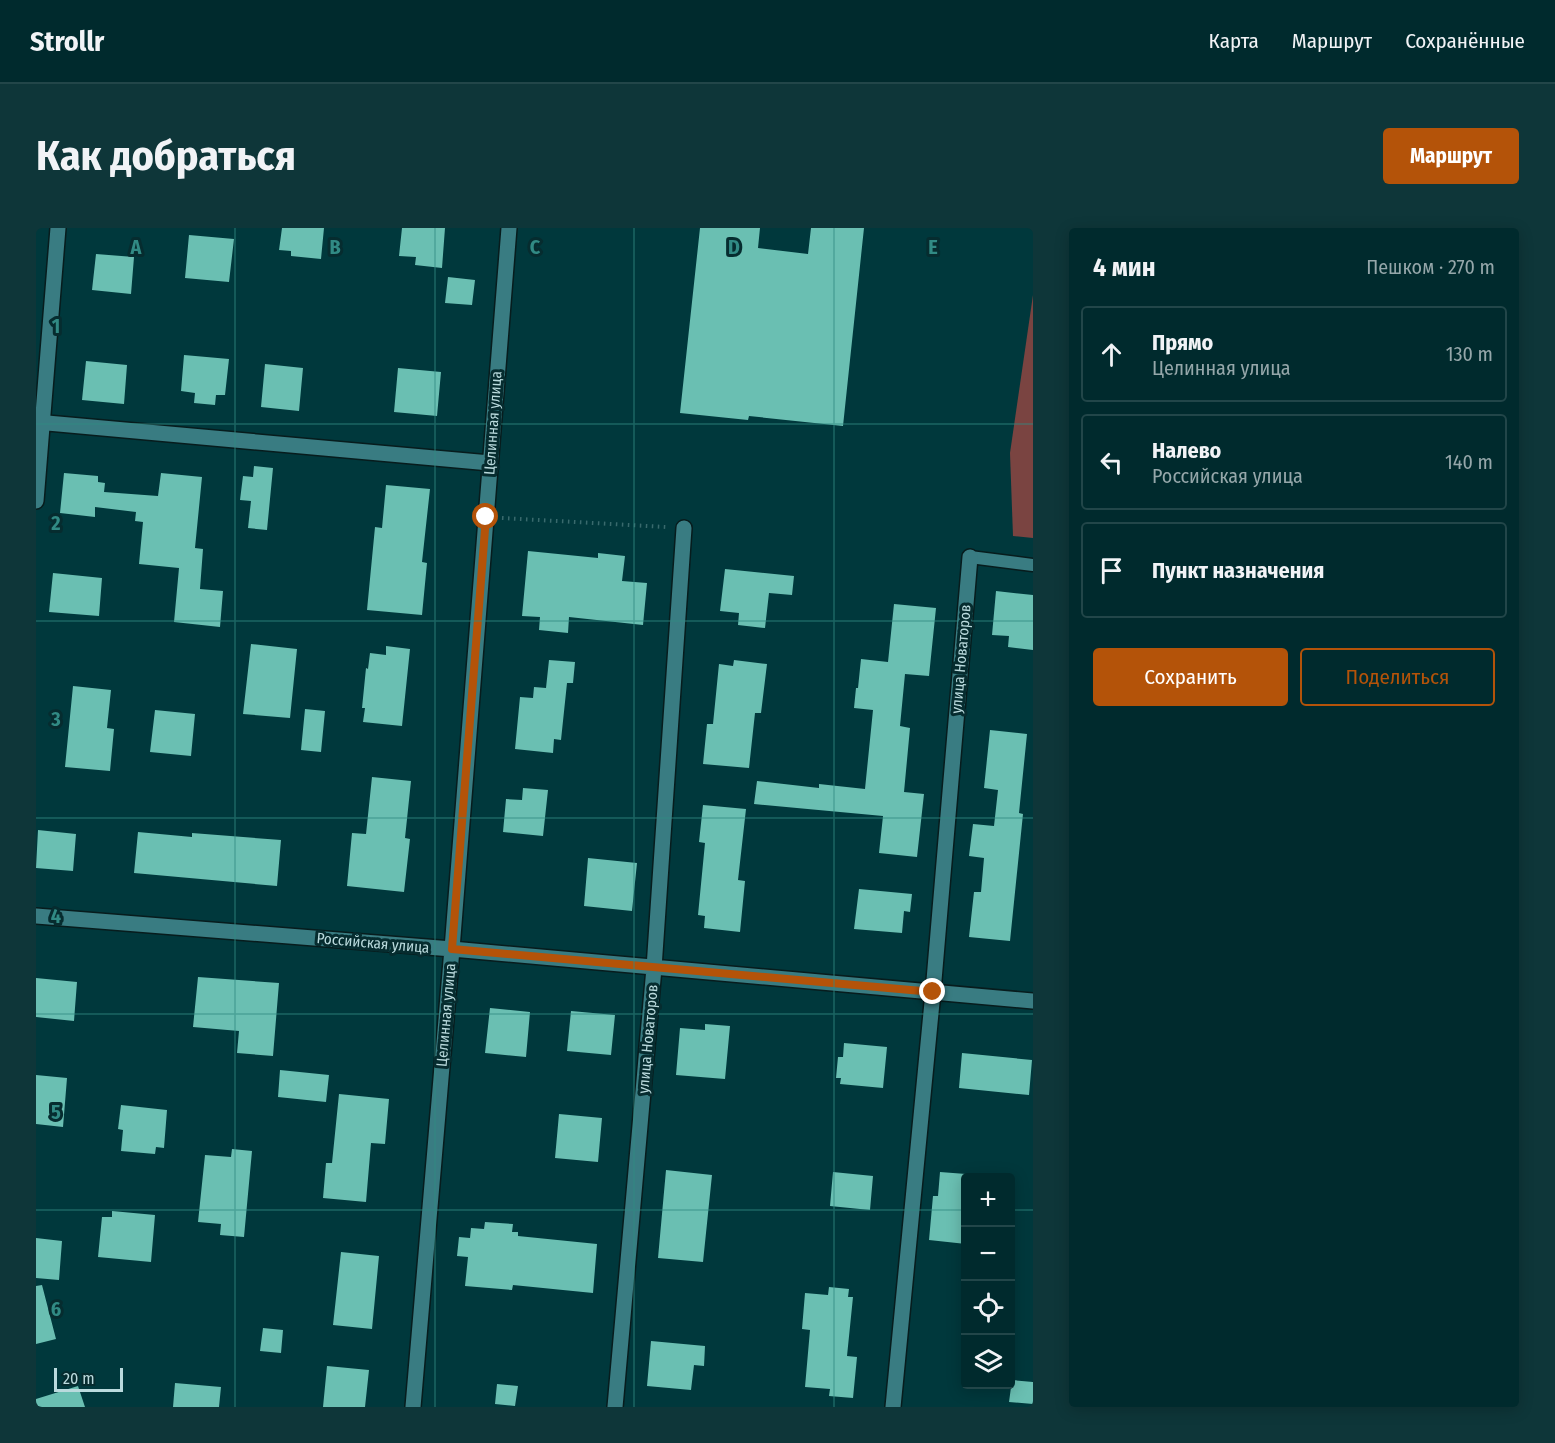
<!DOCTYPE html>
<html lang="ru">
<head>
<meta charset="utf-8">
<style>
	body { margin:0; font-family:"Fira Sans Condensed",sans-serif; background:#0e3639; color:#f1f3f6 }
	.controls { position:absolute; right:18px; bottom:18px; display:grid; overflow:hidden; border-radius:6px; box-shadow:0 3px 15px #0003 }
	.controls button { width:54px; height:54px; display:grid; place-items:center; padding:0; border:0; border-bottom:2px solid #224649; background:#002a2d; color:#f1f3f6; font:30px sans-serif }
	.scale { position:absolute; left:18px; bottom:15px; width:69px; box-sizing:border-box; padding-left:6px; border:3px solid #badadd; border-top:0; font-size:16px; line-height:21px; white-space:nowrap; color:#badadd; -webkit-text-stroke:4px #062c2f; paint-order:stroke }
	.stop { position:absolute; width:18px; height:18px; margin:-14px; border:4px solid #b45309; border-radius:50%; background:#fff }
	.stop.end { background:#b45309; border-color:#fff; box-shadow:0 2px 6px #0008 }
	.list { margin:0; padding:0; list-style:none }
	h2 { display:flex; justify-content:space-between; align-items:center; height:78px; margin:0; padding:0 24px; font-size:26px }
	h2 small { font-size:20px; font-weight:400; color:#95a7aa }
	.list li { display:grid; grid-template-columns:39px 1fr auto; gap:18px; align-items:center; box-sizing:border-box; height:96px; margin:0 12px 12px; padding:0 12px; border:2px solid #224649; border-radius:6px }
	.list b { display:block; font-size:22px; white-space:nowrap }
	.list p { margin:0; font-size:20px; white-space:nowrap; color:#95a7aa }
	.list em { font-size:20px; font-style:normal; color:#95a7aa }
	.actions { display:flex; gap:12px; padding:18px 24px }
	.actions a { flex:1; padding:14px 0; border:2px solid #b45309; border-radius:6px; text-align:center; font-size:21px; color:#b45309 }
	.actions .main { background:#b45309; color:#fff }
	.icon { flex:none; width:33px; height:33px; fill:none; stroke:currentColor; stroke-width:2; stroke-linecap:round; stroke-linejoin:round }
	.map { position:relative; flex:none; width:997px; height:1179px; overflow:hidden; border-radius:6px }
	header { display:flex; align-items:center; gap:36px; box-sizing:border-box; height:84px; padding:0 30px; background:#002a2d; border-bottom:2px solid #224649 }
	header strong { font-size:28px }
	nav { display:flex; gap:33px; margin-inline-start:auto; font-size:21px }
	.intro { display:flex; align-items:center; justify-content:space-between; box-sizing:border-box; height:144px; padding:0 36px }
	h1 { margin:0; font-size:42px }
	.button { padding:15px 27px; border-radius:6px; background:#b45309; color:#fff; font-size:21px; font-weight:700 }
	main { display:flex; gap:36px; padding:0 36px }
	aside { flex:1; background:#002a2d; border-radius:6px; box-shadow:0 3px 15px #0003 }
	.map>svg:first-child { display:block }
	.green { fill:#7a4441 }
	.building { fill:#6abfb2 }
	.lines { fill:none; stroke-linecap:round; stroke-linejoin:round }
	.lane-casing { stroke:#071c1d; stroke-width:15 }
	.street-casing { stroke:#071c1d; stroke-width:18 }
	.path { stroke:#396a6d; stroke-width:4; stroke-dasharray:1.5 4.5; stroke-linecap:butt }
	.lane { stroke:#397c82; stroke-width:12 }
	.street { stroke:#397c82; stroke-width:15 }
	.route { stroke:#b45309; stroke-width:8 }
	.grid { fill:none; stroke:#318a84; stroke-width:1.5; stroke-opacity:0.55 }
	.labels { text-anchor:middle; stroke-width:6; stroke-linejoin:round; paint-order:stroke }
	.street-label { font-size:15px; fill:#badadd; stroke:#062c2f }
	.grid-label { font-size:20px; text-anchor:middle; font-weight:bold; fill:#318a84; stroke:#062c2f; stroke-width:6; stroke-linejoin:round; paint-order:stroke }
</style>
</head>
<body>
<header>
<strong>Strollr</strong>
<nav><a>Карта</a><a>Маршрут</a><a>Сохранённые</a></nav>
</header>
<div class="intro"><h1>Как добраться</h1><a class="button">Маршрут</a></div>
<main>
<div class="map">
<svg width="997" height="1179" viewBox="0 0 997 1179">
	<rect width="100%" height="100%" fill="#00383c"/>
	<path class="green" d="M 997,67 L 997,310 L 977,308 L 974,225 Z"/>
	<path class="building" d="M 246,0 L 288,0 L 285,31 L 255,28 L 255,23 L 243,22 Z
		M 366,0 L 409,0 L 406,40 L 379,37 L 380,29 L 363,28 Z
		M 664,0 L 724,0 L 722,20 L 772,26 L 775,0 L 828,0 L 807,198 L 713,188 L 712,192 L 644,185 Z
		M 153,7 L 198,11 L 193,54 L 149,50 Z
		M 60,26 L 98,29 L 95,66 L 56,62 Z
		M 412,49 L 439,52 L 436,77 L 409,75 Z
		M 148,127 L 193,131 L 189,167 L 180,167 L 179,177 L 158,175 L 159,165 L 145,163 Z
		M 50,133 L 91,137 L 88,176 L 46,172 Z
		M 229,136 L 267,140 L 263,183 L 225,179 Z
		M 362,140 L 405,144 L 401,188 L 358,184 Z
		M 218,238 L 237,240 L 231,302 L 212,300 L 215,273 L 204,272 L 207,248 L 217,249 Z
		M 28,245 L 62,248 L 62,254 L 69,255 L 68,264 L 122,268 L 125,245 L 166,249 L 159,320 L 167,321 L 164,361 L 187,363 L 184,399 L 138,394 L 143,340 L 103,336 L 107,294 L 99,293 L 100,284 L 59,279 L 59,289 L 24,285 Z
		M 350,257 L 394,261 L 386,334 L 391,335 L 386,387 L 331,382 L 339,299 L 346,300 Z
		M 492,323 L 562,330 L 562,325 L 589,328 L 586,353 L 611,355 L 607,397 L 533,389 L 532,405 L 503,402 L 504,389 L 486,388 Z
		M 689,341 L 758,348 L 756,367 L 733,365 L 729,400 L 702,397 L 703,385 L 684,383 Z
		M 17,345 L 66,350 L 63,388 L 13,384 Z
		M 960,363 L 997,367 L 997,422 L 972,419 L 973,408 L 956,407 Z
		M 858,376 L 900,380 L 893,448 L 869,446 L 864,498 L 874,500 L 868,564 L 888,566 L 881,629 L 843,625 L 847,588 L 718,576 L 721,553 L 783,560 L 783,556 L 829,561 L 837,482 L 818,480 L 820,460 L 822,460 L 825,431 L 852,434 Z
		M 215,416 L 261,421 L 254,490 L 207,486 Z
		M 350,418 L 374,421 L 366,498 L 327,494 L 329,480 L 326,480 L 330,440 L 332,441 L 334,425 L 350,427 Z
		M 513,432 L 539,434 L 537,455 L 531,455 L 525,512 L 518,511 L 517,525 L 479,521 L 484,469 L 497,470 L 498,459 L 510,460 Z
		M 698,432 L 731,436 L 725,485 L 719,485 L 713,540 L 667,536 L 671,496 L 677,496 L 683,436 L 697,438 Z
		M 37,458 L 75,462 L 71,500 L 78,501 L 74,543 L 29,539 Z
		M 269,481 L 289,483 L 285,524 L 265,522 Z
		M 119,482 L 159,486 L 155,528 L 114,524 Z
		M 954,502 L 991,506 L 983,585 L 987,586 L 974,713 L 933,709 L 938,664 L 945,664 L 948,630 L 933,628 L 937,596 L 958,598 L 962,562 L 948,560 Z
		M 336,549 L 375,553 L 369,610 L 374,611 L 368,664 L 311,658 L 316,605 L 330,606 Z
		M 487,560 L 512,562 L 507,608 L 467,604 L 470,571 L 486,572 Z
		M 667,577 L 710,581 L 702,652 L 709,653 L 704,704 L 668,700 L 669,688 L 662,687 L 669,615 L 663,614 Z
		M 2,602 L 40,606 L 37,643 L 0,640 Z
		M 102,604 L 156,609 L 156,605 L 245,612 L 241,658 L 98,645 Z
		M 552,630 L 601,635 L 596,683 L 548,678 Z
		M 823,661 L 876,666 L 874,684 L 868,683 L 866,705 L 818,701 Z
		M 162,749 L 243,755 L 237,828 L 201,825 L 203,803 L 157,799 Z
		M 0,750 L 41,754 L 38,793 L 0,789 Z
		M 454,780 L 494,784 L 490,829 L 449,825 Z
		M 535,783 L 579,787 L 575,827 L 531,823 Z
		M 669,796 L 694,798 L 689,851 L 640,847 L 644,800 L 669,802 Z
		M 808,815 L 851,819 L 847,860 L 804,856 L 805,850 L 800,850 L 802,829 L 807,829 Z
		M 926,825 L 996,832 L 993,867 L 923,860 Z
		M 244,842 L 293,847 L 290,874 L 242,869 Z
		M 0,847 L 31,850 L 27,899 L 0,896 Z
		M 303,866 L 353,871 L 349,916 L 335,915 L 330,974 L 287,970 L 290,935 L 296,935 Z
		M 85,877 L 131,882 L 128,920 L 120,919 L 119,926 L 85,923 L 87,902 L 82,901 Z
		M 523,886 L 566,890 L 562,934 L 519,930 Z
		M 196,921 L 216,923 L 208,1009 L 184,1007 L 185,996 L 162,994 L 169,927 L 195,929 Z
		M 630,942 L 676,947 L 667,1034 L 622,1030 Z
		M 797,944 L 837,948 L 834,982 L 794,978 Z
		M 904,944 L 930,946 L 930,1016 L 893,1012 L 897,968 L 902,968 Z
		M 76,983 L 119,987 L 115,1034 L 62,1029 L 66,989 L 76,989 Z
		M 449,994 L 477,996 L 476,1004 L 482,1004 L 482,1008 L 561,1016 L 557,1065 L 477,1057 L 476,1062 L 429,1058 L 432,1029 L 421,1028 L 423,1009 L 434,1010 L 435,1000 L 448,1001 Z
		M 0,1010 L 26,1013 L 23,1052 L 0,1050 Z
		M 305,1024 L 343,1028 L 336,1101 L 297,1097 Z
		M 6,1057 L 20,1111 L 0,1116 L 0,1058 Z
		M 793,1059 L 813,1061 L 812,1069 L 817,1069 L 811,1128 L 821,1129 L 817,1170 L 793,1168 L 794,1161 L 769,1159 L 774,1102 L 766,1101 L 769,1065 L 792,1067 Z
		M 227,1100 L 247,1102 L 245,1125 L 224,1123 Z
		M 615,1113 L 669,1118 L 668,1138 L 658,1137 L 655,1162 L 611,1158 Z
		M 291,1138 L 333,1142 L 329,1179 L 287,1179 Z
		M 976,1152 L 997,1154 L 997,1176 L 973,1174 Z
		M 139,1155 L 185,1159 L 183,1179 L 137,1179 Z
		M 461,1156 L 482,1158 L 479,1178 L 459,1176 Z
		M 42,1158 L 49,1179 L 0,1179 L 0,1171 Z"/>
	<g class="lines">
		<g class="lane-casing">
			<path id="lane" d="M 934,329 L 997,337"/>
		</g>
		<g class="street-casing">
			<path id="street" d="M 0,194 L 454,235
				M 0,273 L 22,0
				M 0,688 L 416,721 L 997,773
				M 377,1179 L 416,721 L 473,0
				M 579,1179 L 618,740 L 648,300
				M 857,1179 L 897,764 L 934,329"/>
		</g>
		<path class="path" d="M 466,290 L 630,299"/>
		<use href="#lane" class="lane"/>
		<use href="#street" class="street"/>
	</g>
	<g class="lines">
		<path class="route" d="M 450,289 L 416,721 L 897,764"/>
	</g>
	<path class="grid" d="M 199,0 L 199,1179M 399,0 L 399,1179M 598,0 L 598,1179M 798,0 L 798,1179M 0,196 L 997,196M 0,393 L 997,393M 0,590 L 997,590M 0,786 L 997,786M 0,982 L 930,982M 975,982 L 997,982"/>
	<g class="labels">
		<g class="street-label">
			<text transform="translate(457 195) rotate(-86)" y="5">Целинная улица</text>
			<text transform="translate(925 431) rotate(-85)" y="5">улица Новаторов</text>
			<text transform="translate(337 715) rotate(5)" y="5">Российская улица</text>
			<text transform="translate(410 787) rotate(-85)" y="5">Целинная улица</text>
			<text transform="translate(612 811) rotate(-85)" y="5">улица Новаторов</text>
		</g>
	</g>
	<g class="grid-label">
		<text x="100" y="26">A</text>
		<text x="299" y="26">B</text>
		<text x="499" y="26">C</text>
		<text x="698" y="26">D</text>
		<text x="897" y="26">E</text>
		<text x="20" y="105">1</text>
		<text x="20" y="302">2</text>
		<text x="20" y="498">3</text>
		<text x="20" y="695">4</text>
		<text x="20" y="891">5</text>
		<text x="20" y="1088">6</text>
	</g>
</svg>
<div class="controls">
<button>+</button>
<button>−</button>
<button><svg class="icon" aria-label="locate" viewBox="0 0 24 24"><circle cx="12" cy="12" r="6"/><path d="M12 2v4M12 18v4M2 12h4M18 12h4"/></svg></button>
<button><svg class="icon" aria-label="layers" viewBox="0 0 24 24"><path d="M12 4l9 5-9 5-9-5zM3 14l9 5 9-5"/></svg></button>
</div>
<div class="scale">20 m</div>
<div class="stop" style="left:450px;top:289px"></div>
<div class="stop end" style="left:897px;top:764px"></div>
</div>
<aside>
<h2>4 мин<small>Пешком · 270 m</small></h2>
<ul class="list">
<li><svg class="icon" aria-label="ahead" viewBox="0 0 24 24"><path d="M12 20V5M6 11l6-6 6 6"/></svg><div><b>Прямо</b><p>Целинная улица</p></div><em>130 m</em></li>
<li><svg class="icon" aria-label="left" viewBox="0 0 24 24"><path d="M17 20v-9H6M10 6l-5 5 5 5"/></svg><div><b>Налево</b><p>Российская улица</p></div><em>140 m</em></li>
<li><svg class="icon" aria-label="arrive" viewBox="0 0 24 24"><path d="M6 21V4h12l-3 4 3 4H6"/></svg><div><b>Пункт назначения</b></div></li>
</ul>
<div class="actions"><a class="main">Сохранить</a><a>Поделиться</a></div>
</aside>
</main>
</body>
</html>
